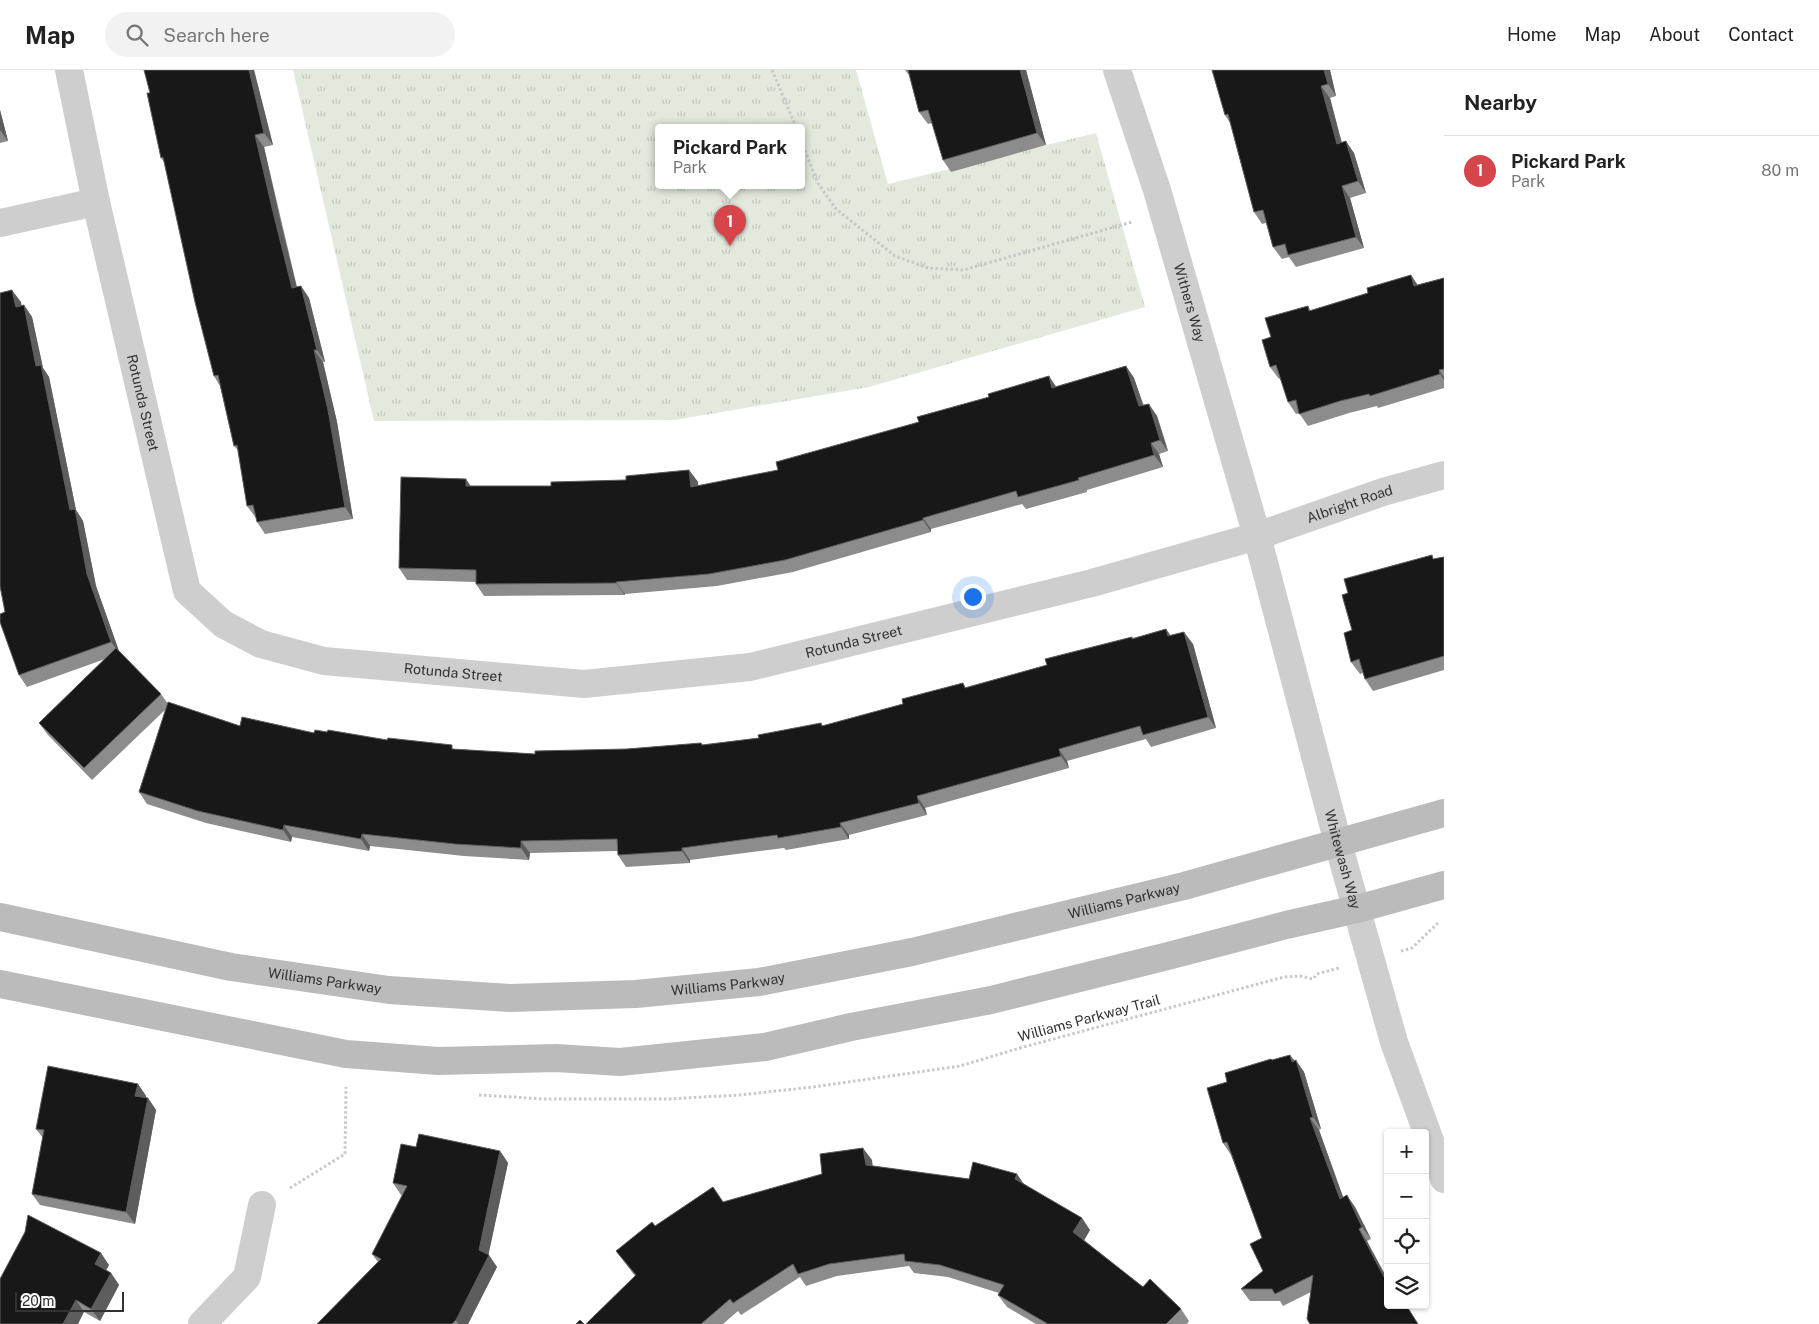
<!DOCTYPE html>
<html lang="en">
<head>
<meta charset="utf-8">
<style>
	body { margin:0; font-family:"Public Sans",sans-serif; background:#f2f2f2; color:#222 }
	.controls { position:absolute; right:15px; bottom:15px; display:grid; overflow:hidden; border-radius:5px; box-shadow:0 1px 4px #0004 }
	.controls button { width:45px; height:45px; display:grid; place-items:center; padding:0; border:0; border-bottom:1px solid #e0e0e0; background:#fff; color:#222; font:25px sans-serif }
	.scale { position:absolute; left:15px; bottom:12px; width:109px; box-sizing:border-box; padding-left:5px; border:2px solid #313131; border-top:0; font-size:14px; line-height:18px; white-space:nowrap; color:#313131; -webkit-text-stroke:4px #fff; paint-order:stroke }
	.you { position:absolute; left:972px; top:526px; width:18px; height:18px; margin:-12px; border:4px solid #fff; border-radius:50%; background:#1a73e8; box-shadow:0 0 0 8px #1a73e833 }
	.badge { display:grid; place-items:center; width:32px; height:32px; border-radius:50%; background:#d5454a; color:#fff; font-size:16px; font-weight:700 }
	.pin { position:absolute; translate:-50% -41px; filter:drop-shadow(0 1px 2px #0008) }
	.pin::after { content:''; position:absolute; top:26px; width:18px; height:15px; background:inherit; clip-path:polygon(0 0,100% 0,50% 100%) }
	.popup { position:absolute; left:655px; top:54px; width:150px; height:65px; box-sizing:border-box; display:grid; place-content:center; border-radius:5px; background:#fff; filter:drop-shadow(0 1px 4px #0005); font-size:16px; white-space:nowrap; color:#767676 }
	.popup b { font-size:19px; color:#222 }
	.popup::after { content:''; position:absolute; left:50%; top:100%; margin-left:-10px; border:10px solid transparent; border-top-color:#fff }
	.list { margin:0; padding:0; list-style:none }
	h2 { display:flex; justify-content:space-between; align-items:center; height:65px; margin:0; padding:0 20px; font-size:21px }
	h2 small { font-size:16px; font-weight:400; color:#767676 }
	.list li { display:grid; grid-template-columns:32px 1fr auto; gap:15px; align-items:center; box-sizing:border-box; height:70px; padding:0 20px; border-top:1px solid #e0e0e0 }
	.list b { display:block; font-size:19px; white-space:nowrap }
	.list p { margin:0; font-size:16px; white-space:nowrap; color:#767676 }
	.list em { font-size:16px; font-style:normal; color:#767676 }
	.icon { flex:none; width:28px; height:28px; fill:none; stroke:currentColor; stroke-width:2; stroke-linecap:round; stroke-linejoin:round }
	.map { position:relative; flex:none; width:1444px; height:1254px; overflow:hidden }
	header { display:flex; align-items:center; gap:30px; box-sizing:border-box; height:70px; padding:0 25px; background:#fff; border-bottom:1px solid #e0e0e0 }
	header strong { font-size:24px }
	nav { display:flex; gap:28px; margin-inline-start:auto; font-size:18px }
	.search { width:350px; height:45px; background:#f2f2f2; display:flex; align-items:center; gap:12px; box-sizing:border-box; padding:0 18px; border-radius:28px; color:#767676; font-size:19px }
	main { display:flex }
	aside { flex:1; background:#fff }
	.map>svg:first-child { display:block }
	.grass { fill:url(#grass-tufts); fill-rule:evenodd }
	.lines { fill:none; stroke-linecap:round; stroke-linejoin:round }
	.path { stroke:#c8c8c8; stroke-width:3; stroke-dasharray:2.5 2.5; stroke-linecap:butt }
	.minor { stroke:#cecece; stroke-width:28 }
	.secondary { stroke:#bbb; stroke-width:28 }
	.wall { fill:#8c8c8c }
	.shaded-wall { fill:#5d5d5d }
	.building { fill:#181818; stroke:#5d5d5d }
	.labels { text-anchor:middle; stroke-width:5; stroke-linejoin:round; paint-order:stroke }
	.street-label { font-size:14px; fill:#313131; stroke:#fff }
</style>
</head>
<body>
<header>
<strong>Map</strong>
<div class="search"><svg class="icon" aria-label="search" viewBox="0 0 24 24"><circle cx="10" cy="10" r="6"/><path d="M15 15l6 6"/></svg>Search here</div>
<nav><a>Home</a><a>Map</a><a>About</a><a>Contact</a></nav>
</header>
<main>
<div class="map">
<svg width="1444" height="1254" viewBox="0 0 1444 1254">
	<defs>
		<pattern id="grass-tufts" width="24" height="20" patternUnits="userSpaceOnUse" patternTransform="scale(1.25)"><rect width="24" height="20" fill="#e3e9dd"/><path d="M3 7l-1-3M5 7V3M7 7l1-3M15 17l-1-3M17 17v-4M19 17l1-3" fill="none" stroke="#c3c8be"/></pattern>
	</defs>
	<rect width="100%" height="100%" fill="#fff"/>
	<path class="grass" d="M 293,0 L 856,0 L 888,114 L 1096,63 L 1145,237 L 869,317 L 675,350 L 374,351 ZM 659,57 L 801,57 L 801,115 L 659,115 Z"/>
	<g class="lines">
		<path class="path" d="M 772,0 L 796,57
			M 801,71 L 818,113 L 836,139 L 895,186 L 928,198 L 963,200 L 1132,152
			M 1401,881 L 1412,878 L 1439,852
			M 479,1025 L 545,1029 L 668,1029 L 740,1025 L 813,1017 L 960,996 L 1020,978 L 1284,907 L 1300,906 L 1313,909 L 1317,904 L 1339,898
			M 290,1118 L 345,1084 L 346,1017"/>
		<g class="minor">
			<path id="s1" d="M 69,0 L 96,132 L 187,521 L 223,554 L 261,574 L 324,591 L 584,614 L 750,597 L 1092,513 L 1257,466 L 1383,422 L 1444,405"/>
			<path id="s2" d="M 1117,0 L 1157,120 L 1257,466 L 1338,773 L 1394,972 L 1444,1109"/>
			<path d="M 0,153 L 96,132"/>
			<path d="M 202,1254 L 247,1207 L 262,1135"/>
		</g>
		<g class="secondary">
			<path id="s3" d="M 0,847 L 231,897 L 389,920 L 510,928 L 636,924 L 759,912 L 912,882 L 1184,816 L 1444,743"/>
			<path d="M 0,914 L 346,984 L 438,991 L 556,988 L 620,992 L 765,977 L 851,957 L 991,930 L 1168,886 L 1286,855 L 1357,839 L 1444,815"/>
		</g>
	</g>
	<path class="wall" d="M 254,0 L 273,75 L 264,77 L 297,217 L 301,216 L 309,228 L 325,292 L 323,292 L 337,352 L 353,449 L 265,464 L 257,452 L 256,448 L 247,436 L 238,380 L 234,376 L 220,316 L 214,306 L 164,92 L 161,88 L 150,23 Z
		M 905,0 L 1026,0 L 1046,75 L 951,102 L 943,90 L 932,53 L 928,54 L 919,42 L 909,4 L 908,4 Z
		M 1330,0 L 1336,26 L 1330,28 L 1342,73 L 1354,83 L 1366,123 L 1350,128 L 1364,178 L 1296,197 L 1289,187 L 1282,189 L 1273,177 L 1266,153 L 1262,154 L 1254,142 L 1230,53 L 1225,45 Z
		M 0,40 L 8,71 L 0,73 Z
		M 1411,205 L 1417,215 L 1444,208 L 1444,318 L 1378,338 L 1377,336 L 1349,343 L 1308,356 L 1299,343 L 1296,344 L 1288,332 L 1280,308 L 1279,309 L 1270,297 L 1271,267 L 1308,236 L 1311,241 L 1368,223 Z
		M 21,232 L 21,236 L 24,235 L 32,247 L 43,298 L 49,307 L 76,440 L 83,451 L 96,516 L 119,581 L 161,624 L 168,634 L 240,656 L 387,670 L 454,679 L 535,684 L 627,679 L 701,673 L 703,675 L 759,668 L 821,653 L 823,656 L 1047,595 L 1132,567 L 1133,568 L 1166,559 L 1171,566 L 1193,574 L 1216,658 L 1151,677 L 1146,669 L 1067,691 L 1069,698 L 925,738 L 927,745 L 849,765 L 849,769 L 786,780 L 784,778 L 690,790 L 690,793 L 626,797 L 618,785 L 618,781 L 530,783 L 529,790 L 464,786 L 370,776 L 369,781 L 292,767 L 291,772 L 206,753 L 147,734 L 139,722 L 166,639 L 92,710 L 48,665 L 39,653 L 105,589 L 27,617 L 19,605 L 5,542 Z
		M 1126,296 L 1134,308 L 1143,335 L 1157,346 L 1168,381 L 1159,384 L 1163,397 L 1087,420 L 1087,422 L 1026,439 L 1022,434 L 931,459 L 931,462 L 793,502 L 717,516 L 625,524 L 625,525 L 484,526 L 476,514 L 476,512 L 407,510 L 399,498 L 471,416 L 551,416 L 626,410 L 689,400 L 698,412 L 698,416 L 778,400 L 919,352 L 989,327 L 1057,316 Z
		M 1444,487 L 1444,600 L 1373,621 L 1365,609 L 1363,603 L 1360,604 L 1351,592 L 1352,560 L 1435,489 Z
		M 1273,990 L 1294,991 L 1304,1002 L 1321,1059 L 1319,1060 L 1343,1127 L 1355,1137 L 1371,1169 L 1367,1171 L 1388,1235 L 1311,1222 L 1283,1236 L 1280,1231 L 1250,1231 L 1241,1219 L 1263,1201 L 1262,1168 L 1231,1085 L 1223,1073 L 1227,1012 Z
		M 138,1014 L 146,1026 L 146,1028 L 148,1028 L 156,1040 L 135,1154 L 40,1135 L 32,1124 L 43,1068 L 36,1059 Z
		M 416,1077 L 500,1081 L 508,1093 L 488,1185 L 497,1197 L 468,1254 L 317,1254 L 378,1192 L 372,1184 L 402,1125 L 401,1125 L 393,1113 Z
		M 872,1090 L 872,1096 L 969,1109 L 1017,1104 L 1023,1113 L 1090,1160 L 1084,1170 L 1143,1217 L 1181,1239 L 1189,1251 L 1187,1254 L 1036,1254 L 1007,1237 L 998,1225 L 999,1223 L 948,1207 L 914,1203 L 909,1196 L 837,1206 L 806,1216 L 800,1207 L 741,1245 L 738,1241 L 723,1254 L 586,1254 L 635,1206 L 625,1193 L 616,1181 L 655,1156 L 723,1132 Z
		M 109,1195 L 106,1200 L 111,1203 L 119,1215 L 100,1251 L 84,1242 L 0,1254 Z"/>
	<path class="shaded-wall" d="M 249,0 L 254,0 L 273,75 L 264,63 Z
		M 1020,0 L 1026,0 L 1046,75 L 1037,63 Z
		M 1324,0 L 1330,0 L 1336,26 L 1328,14 Z
		M 1321,16 L 1330,28 L 1345,86 L 1337,74 Z
		M 0,40 L 8,71 L 0,60 Z
		M 255,65 L 264,77 L 282,158 L 300,230 L 292,218 L 274,146 Z
		M 1346,71 L 1354,83 L 1366,123 L 1358,111 Z
		M 1342,116 L 1350,128 L 1364,178 L 1356,167 Z
		M 1411,205 L 1419,217 L 1414,216 Z
		M 301,216 L 309,228 L 325,292 L 317,280 Z
		M 12,220 L 21,232 L 24,249 L 16,237 Z
		M 24,235 L 32,247 L 43,298 L 49,307 L 76,440 L 83,451 L 96,516 L 120,584 L 111,572 L 87,504 L 70,440 L 36,296 Z
		M 314,280 L 323,292 L 337,352 L 353,449 L 345,437 Z
		M 1126,296 L 1134,308 L 1148,348 L 1139,336 Z
		M 1439,300 L 1444,307 L 1444,310 L 1440,304 Z
		M 1049,306 L 1057,318 L 1052,318 Z
		M 1149,334 L 1157,346 L 1168,381 L 1160,370 Z
		M 1151,373 L 1159,384 L 1163,397 L 1154,385 Z
		M 689,400 L 698,412 L 699,429 L 691,417 Z
		M 466,409 L 474,421 L 466,416 Z
		M 923,448 L 931,459 L 931,462 L 923,450 Z
		M 616,512 L 625,524 L 625,525 L 616,513 Z
		M 1166,559 L 1174,571 L 1168,566 Z
		M 1184,562 L 1193,574 L 1216,658 L 1208,647 Z
		M 1059,679 L 1067,691 L 1069,698 L 1061,686 Z
		M 917,726 L 925,738 L 927,745 L 919,733 Z
		M 840,753 L 849,765 L 849,769 L 841,757 Z
		M 284,755 L 292,767 L 291,772 L 283,760 Z
		M 362,764 L 370,776 L 369,781 L 361,769 Z
		M 521,771 L 530,783 L 529,790 L 521,778 Z
		M 682,778 L 690,790 L 690,793 L 682,781 Z
		M 1290,985 L 1298,995 L 1296,990 L 1304,1002 L 1321,1059 L 1313,1047 Z
		M 138,1014 L 146,1026 L 144,1038 L 135,1026 Z
		M 148,1028 L 156,1040 L 135,1154 L 126,1142 Z
		M 1310,1048 L 1319,1060 L 1348,1141 L 1340,1129 Z
		M 863,1078 L 872,1090 L 874,1107 L 866,1095 Z
		M 500,1081 L 508,1093 L 488,1187 L 489,1185 L 497,1197 L 468,1254 L 458,1254 L 456,1250 L 479,1180 Z
		M 1017,1104 L 1025,1116 L 1015,1109 Z
		M 1347,1125 L 1355,1137 L 1371,1169 L 1362,1157 Z
		M 1082,1148 L 1090,1160 L 1082,1174 L 1073,1162 Z
		M 1359,1159 L 1367,1171 L 1388,1210 L 1384,1207 Z
		M 101,1183 L 109,1195 L 103,1206 L 95,1194 Z
		M 111,1203 L 119,1215 L 100,1251 L 91,1239 Z
		M 76,1230 L 84,1242 L 78,1254 L 63,1254 Z"/>
	<path class="building" d="M 144,0 L 249,0 L 264,63 L 255,65 L 274,146 L 292,218 L 301,216 L 317,280 L 314,280 L 328,340 L 345,437 L 257,452 L 253,435 L 247,436 L 237,375 L 234,376 L 218,305 L 214,306 L 195,232 L 163,87 L 161,88 L 147,23 L 150,23 Z
		M 908,0 L 1020,0 L 1037,63 L 943,90 L 928,40 L 919,42 Z
		M 1212,0 L 1324,0 L 1328,14 L 1321,16 L 1337,74 L 1346,71 L 1358,111 L 1342,116 L 1356,167 L 1288,185 L 1285,174 L 1273,177 L 1263,140 L 1254,142 L 1228,44 L 1225,45 Z
		M 1411,205 L 1414,216 L 1444,208 L 1444,299 L 1439,300 L 1440,304 L 1370,326 L 1369,324 L 1340,331 L 1299,344 L 1296,330 L 1288,332 L 1276,295 L 1270,297 L 1262,270 L 1271,267 L 1265,248 L 1308,236 L 1309,241 L 1368,223 L 1367,218 Z
		M 12,220 L 16,237 L 24,235 L 36,296 L 41,295 L 70,440 L 75,439 L 87,504 L 111,572 L 19,605 L 0,552 L 0,544 L 5,542 L 0,516 L 0,223 Z
		M 1126,296 L 1139,336 L 1149,334 L 1160,370 L 1151,373 L 1154,385 L 1078,408 L 1079,410 L 1018,427 L 1016,421 L 923,448 L 923,450 L 785,490 L 709,504 L 616,512 L 616,513 L 476,514 L 476,500 L 399,498 L 401,407 L 466,409 L 466,416 L 551,416 L 551,412 L 626,410 L 626,406 L 689,400 L 691,417 L 778,400 L 776,392 L 919,352 L 917,347 L 989,327 L 988,324 L 1049,306 L 1052,318 Z
		M 1432,485 L 1433,489 L 1444,487 L 1444,586 L 1365,609 L 1359,589 L 1351,592 L 1344,563 L 1352,560 L 1342,525 L 1348,523 L 1344,509 Z
		M 1166,559 L 1168,566 L 1184,562 L 1208,647 L 1143,665 L 1140,656 L 1059,679 L 1061,686 L 917,726 L 919,733 L 840,753 L 841,757 L 778,768 L 777,765 L 682,778 L 682,781 L 618,785 L 617,769 L 521,771 L 521,778 L 455,774 L 362,764 L 361,769 L 284,755 L 283,760 L 198,741 L 139,722 L 168,632 L 240,656 L 242,647 L 314,663 L 315,660 L 327,662 L 328,660 L 387,670 L 388,668 L 452,675 L 452,679 L 535,684 L 535,681 L 627,679 L 701,673 L 702,675 L 759,668 L 758,665 L 821,653 L 822,656 L 903,634 L 902,629 L 963,613 L 965,618 L 1047,595 L 1045,589 L 1132,567 L 1132,569 Z
		M 116,578 L 161,624 L 84,698 L 39,653 Z
		M 1290,985 L 1292,992 L 1296,990 L 1313,1047 L 1310,1048 L 1340,1129 L 1347,1125 L 1362,1157 L 1359,1159 L 1384,1207 L 1388,1205 L 1388,1235 L 1406,1235 L 1418,1254 L 1310,1254 L 1307,1249 L 1313,1205 L 1275,1224 L 1272,1219 L 1241,1219 L 1263,1201 L 1250,1174 L 1262,1168 L 1227,1072 L 1223,1073 L 1207,1018 L 1227,1012 L 1225,1003 L 1271,989 L 1272,990 Z
		M 48,996 L 138,1014 L 135,1026 L 148,1028 L 126,1142 L 32,1124 L 44,1060 L 36,1059 Z
		M 419,1064 L 500,1081 L 479,1180 L 489,1185 L 456,1250 L 452,1254 L 317,1254 L 381,1189 L 372,1184 L 407,1116 L 393,1113 L 401,1074 L 416,1077 Z
		M 863,1078 L 866,1095 L 969,1109 L 973,1092 L 1017,1104 L 1015,1109 L 1082,1148 L 1073,1162 L 1143,1217 L 1150,1209 L 1181,1239 L 1166,1254 L 1048,1254 L 998,1225 L 1004,1215 L 940,1195 L 905,1191 L 904,1184 L 829,1194 L 798,1204 L 793,1194 L 733,1233 L 730,1229 L 701,1254 L 586,1254 L 636,1205 L 616,1181 L 652,1152 L 655,1156 L 713,1117 L 723,1132 L 822,1104 L 820,1084 Z
		M 28,1145 L 101,1183 L 95,1194 L 111,1203 L 91,1239 L 76,1230 L 63,1254 L 0,1254 L 0,1209 L 25,1162 Z
		M 580,1250 L 584,1254 L 576,1254 Z"/>
	<g class="labels">
		<g class="street-label">
			<text dy="5" stroke="none"><textPath href="#s2" startOffset="244">Withers Way</textPath></text>
			<text dy="5" stroke="none"><textPath href="#s1" startOffset="341">Rotunda Street</textPath></text>
			<text dy="5" stroke="none"><textPath href="#s1" startOffset="1741">Albright Road</textPath></text>
			<text dy="5" stroke="none"><textPath href="#s1" startOffset="1226">Rotunda Street</textPath></text>
			<text dy="5" stroke="none"><textPath href="#s1" startOffset="821">Rotunda Street</textPath></text>
			<text dy="5" stroke="none"><textPath href="#s2" startOffset="821">Whitewash Way</textPath></text>
			<text dy="5" stroke="none"><textPath href="#s3" startOffset="1141">Williams Parkway</textPath></text>
			<text dy="5" stroke="none"><textPath href="#s3" startOffset="331">Williams Parkway</textPath></text>
			<text dy="5" stroke="none"><textPath href="#s3" startOffset="736">Williams Parkway</textPath></text>
			<text transform="translate(1089 948) rotate(-15)" y="5">Williams Parkway Trail</text>
		</g>
	</g>
</svg>
<div class="controls">
<button>+</button>
<button>−</button>
<button><svg class="icon" aria-label="locate" viewBox="0 0 24 24"><circle cx="12" cy="12" r="6"/><path d="M12 2v4M12 18v4M2 12h4M18 12h4"/></svg></button>
<button><svg class="icon" aria-label="layers" viewBox="0 0 24 24"><path d="M12 4l9 5-9 5-9-5zM3 14l9 5 9-5"/></svg></button>
</div>
<div class="scale">20 m</div>
<div class="you"></div>
<div class="pin badge" style="left:730px;top:176px">1</div>
<div class="popup"><b>Pickard Park</b>Park</div>
</div>
<aside>
<h2>Nearby<small></small></h2>
<ul class="list">
<li><span class="badge">1</span><div><b>Pickard Park</b><p>Park</p></div><em>80 m</em></li>
</ul>
</aside>
</main>
</body>
</html>
